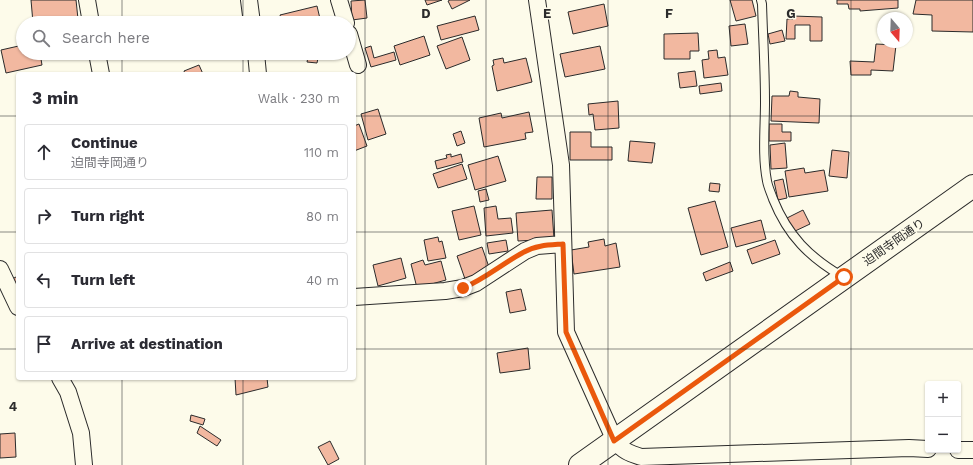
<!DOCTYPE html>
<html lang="en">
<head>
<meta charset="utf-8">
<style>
	body { margin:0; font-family:"Work Sans","Noto Sans JP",sans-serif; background:#f7f7f7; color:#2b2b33 }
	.controls { position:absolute; right:12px; bottom:12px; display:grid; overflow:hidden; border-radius:4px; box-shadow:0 1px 3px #0004 }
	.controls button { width:36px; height:36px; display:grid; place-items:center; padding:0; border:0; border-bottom:1px solid #e1e1e2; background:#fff; color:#2b2b33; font:20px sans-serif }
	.compass { position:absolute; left:877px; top:12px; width:36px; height:36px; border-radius:50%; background:#fff; box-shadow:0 1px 3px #0004; rotate:161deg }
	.stop { position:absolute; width:12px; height:12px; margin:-9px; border:3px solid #ea580c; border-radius:50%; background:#fff }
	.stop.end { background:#ea580c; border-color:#fff; box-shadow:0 1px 4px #0008 }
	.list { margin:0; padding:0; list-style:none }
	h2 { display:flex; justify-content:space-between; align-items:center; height:52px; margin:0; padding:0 16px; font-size:17px }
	h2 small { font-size:13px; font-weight:400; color:#7c7c81 }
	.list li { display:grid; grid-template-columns:26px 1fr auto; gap:12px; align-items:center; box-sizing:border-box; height:56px; margin:0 8px 8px; padding:0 8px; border:1px solid #e1e1e2; border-radius:4px }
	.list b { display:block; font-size:15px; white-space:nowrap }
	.list p { margin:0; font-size:13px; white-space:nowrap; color:#7c7c81 }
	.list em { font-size:13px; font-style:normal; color:#7c7c81 }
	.icon { flex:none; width:22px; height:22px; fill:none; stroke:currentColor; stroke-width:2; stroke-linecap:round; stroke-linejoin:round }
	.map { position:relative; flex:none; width:973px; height:465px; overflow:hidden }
	.search { position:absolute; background:#fff; box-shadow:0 1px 3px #0004; left:16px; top:16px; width:340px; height:44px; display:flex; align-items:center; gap:10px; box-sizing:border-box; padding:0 14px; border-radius:22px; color:#7c7c81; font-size:15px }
	.panel { position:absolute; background:#fff; box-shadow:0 1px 3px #0004; left:16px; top:72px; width:340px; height:308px; border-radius:4px }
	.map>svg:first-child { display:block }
	.building { fill:#f2b8a0; stroke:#2b2b2b }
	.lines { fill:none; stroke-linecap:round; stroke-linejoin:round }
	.lane-casing { stroke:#2b2b2b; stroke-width:10 }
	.street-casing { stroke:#2b2b2b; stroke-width:18 }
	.secondary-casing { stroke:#2b2b2b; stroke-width:24 }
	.lane { stroke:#fdfbea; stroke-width:8 }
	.street { stroke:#fdfbea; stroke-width:16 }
	.secondary { stroke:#fdfbea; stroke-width:22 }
	.route { stroke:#ea580c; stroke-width:5 }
	.grid { fill:none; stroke:#2b2b2b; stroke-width:1; stroke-opacity:0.55 }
	.labels { text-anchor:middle; stroke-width:3; stroke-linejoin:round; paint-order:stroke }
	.street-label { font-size:12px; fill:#2b2b2b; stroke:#fdfbea }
	.grid-label { font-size:13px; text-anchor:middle; font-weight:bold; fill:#2b2b2b; stroke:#fdfbea; stroke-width:3; stroke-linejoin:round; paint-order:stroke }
</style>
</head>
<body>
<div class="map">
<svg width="973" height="465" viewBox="0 0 973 465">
	<rect width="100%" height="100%" fill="#fdfbea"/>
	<path class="building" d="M 31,0 L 76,0 L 78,19 L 46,23 L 33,23 Z
		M 365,0 L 367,18 L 352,20 L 351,1 Z
		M 425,0 L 442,0 L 427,5 Z
		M 450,0 L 470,0 L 452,9 L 448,1 Z
		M 730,0 L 752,0 L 756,16 L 736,21 Z
		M 837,0 L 898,0 L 898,8 L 860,11 L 860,9 L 849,9 L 848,4 L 837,4 Z
		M 916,0 L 973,0 L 973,32 L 932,31 L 932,15 L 913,14 Z
		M 604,4 L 608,26 L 573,34 L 568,12 Z
		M 317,6 L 321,23 L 282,23 L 280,15 Z
		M 475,16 L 479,30 L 441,40 L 437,26 Z
		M 793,16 L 822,17 L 822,41 L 810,41 L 810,25 L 795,25 L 795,39 L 786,39 L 787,19 L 793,19 Z
		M 745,24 L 748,44 L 731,46 L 729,26 Z
		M 782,30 L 785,41 L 770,44 L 768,34 Z
		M 698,33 L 699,51 L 690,51 L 690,59 L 664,59 L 664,34 Z
		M 424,36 L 430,55 L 400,65 L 394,46 Z
		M 462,37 L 470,60 L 446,69 L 437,46 Z
		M 876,44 L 896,45 L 893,71 L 871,70 L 871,75 L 851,75 L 850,61 L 874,62 Z
		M 23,45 L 23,53 L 40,53 L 42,65 L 6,73 L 1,50 Z
		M 371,46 L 374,58 L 394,52 L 396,60 L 371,67 L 365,48 Z
		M 600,46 L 605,69 L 565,77 L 560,54 Z
		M 717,50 L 718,58 L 725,57 L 728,75 L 704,78 L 702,60 L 709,59 L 708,51 Z
		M 309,53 L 319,53 L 317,63 L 307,62 Z
		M 503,58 L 504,63 L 526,58 L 532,82 L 497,91 L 492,66 L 494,65 L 493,60 Z
		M 199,65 L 203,74 L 185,74 L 184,71 Z
		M 695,71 L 697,86 L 680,88 L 678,73 Z
		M 721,83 L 722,91 L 700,94 L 699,86 Z
		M 790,91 L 798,92 L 798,97 L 820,99 L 819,123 L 771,121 L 772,96 L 789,96 Z
		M 618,101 L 619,128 L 595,130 L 593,114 L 589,115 L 588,104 Z
		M 378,109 L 386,134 L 368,140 L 361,114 Z
		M 529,112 L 533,132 L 525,133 L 526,139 L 484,147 L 479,118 L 501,113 L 502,118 Z
		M 359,124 L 367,146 L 354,151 L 354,126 Z
		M 769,124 L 782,124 L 782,132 L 791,132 L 791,141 L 769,141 Z
		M 461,131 L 465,143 L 457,146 L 453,134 Z
		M 570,132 L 591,132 L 591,147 L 612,147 L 612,160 L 570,160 Z
		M 630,141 L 655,143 L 652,163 L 628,161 Z
		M 785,143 L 787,168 L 771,169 L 770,145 Z
		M 832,150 L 849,152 L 847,178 L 829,176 Z
		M 451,154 L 451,157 L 461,154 L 463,162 L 437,169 L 435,161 L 447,158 L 446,155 Z
		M 498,156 L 506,181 L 475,190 L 468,165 Z
		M 462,164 L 467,179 L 438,188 L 433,174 Z
		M 804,168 L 805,173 L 824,170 L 828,191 L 789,197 L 785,171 Z
		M 537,177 L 552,177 L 552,199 L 536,199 Z
		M 783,179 L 787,198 L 778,200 L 774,181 Z
		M 710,183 L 720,184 L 719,192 L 709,191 Z
		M 486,189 L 489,200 L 480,202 L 478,191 Z
		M 715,201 L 728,247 L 701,255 L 688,208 Z
		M 474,206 L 481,235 L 459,240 L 452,211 Z
		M 496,206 L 498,219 L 511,218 L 513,233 L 486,236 L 484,208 Z
		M 552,210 L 554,239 L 518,241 L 516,213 Z
		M 803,210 L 810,224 L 793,232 L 787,218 Z
		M 761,220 L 766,239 L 736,247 L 731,228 Z
		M 438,237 L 439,242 L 442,241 L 446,258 L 428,261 L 424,240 Z
		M 604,239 L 605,246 L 616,243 L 620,267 L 574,274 L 571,250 L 589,247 L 588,242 Z
		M 506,240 L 508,251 L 489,254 L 487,243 Z
		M 775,240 L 780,254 L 752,264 L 747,250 Z
		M 482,247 L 490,270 L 465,279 L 457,256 Z
		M 401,258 L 406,278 L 378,286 L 373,265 Z
		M 423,260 L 425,265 L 441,261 L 446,280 L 417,288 L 411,264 Z
		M 730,262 L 733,271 L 706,281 L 703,273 Z
		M 18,276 L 18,289 L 12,279 Z
		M 521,289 L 526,310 L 510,313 L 506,292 Z
		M 528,348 L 530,369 L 500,373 L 497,353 Z
		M 235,378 L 267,378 L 268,387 L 236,395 Z
		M 191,415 L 205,419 L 203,425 L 190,421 Z
		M 200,426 L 221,440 L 217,446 L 197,433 Z
		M 15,433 L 16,457 L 0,458 L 0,434 Z
		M 330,441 L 339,459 L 328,465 L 318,447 Z"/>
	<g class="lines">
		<g class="lane-casing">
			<path id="lane" d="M 761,0 L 762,4 C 763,37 765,69 765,102 C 765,128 762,156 767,181 C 768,187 771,193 773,199 C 788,236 809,257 843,277"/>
		</g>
		<g class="street-casing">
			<path id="street" d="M 87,0 L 91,23
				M 249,0 L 252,23
				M 339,0 L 346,23
				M 537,0 L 561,165 L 566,332 L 615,441 C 623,451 629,453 641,457 L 909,448 L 928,449
				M 349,34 L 358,65
				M 97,53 L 101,74
				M 256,53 L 258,74
				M 0,269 L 18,307
				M 354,297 L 445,291 L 463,288 L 476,283 L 525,251 L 537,246 L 563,244
				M 60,378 L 68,392 L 81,433 L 84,465
				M 958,450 L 973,450"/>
		</g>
		<g class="secondary-casing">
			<path id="secondary" d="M 580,465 L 973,186"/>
		</g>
		<use href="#lane" class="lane"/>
		<use href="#street" class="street"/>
		<use href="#secondary" class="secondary"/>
	</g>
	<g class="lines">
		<path class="route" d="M 463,288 C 485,279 503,263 524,252 C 536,245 550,245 563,244 L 566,332 L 614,441 L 844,277"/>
	</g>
	<path class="grid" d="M 122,0 L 122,23M 243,0 L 243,23M 365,0 L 365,465M 486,0 L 486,465M 608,0 L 608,465M 730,0 L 730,465M 851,0 L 851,465M 122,53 L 122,74M 243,53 L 243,74M 0,116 L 18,116M 354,116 L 973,116M 0,232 L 18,232M 354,232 L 973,232M 0,349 L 18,349M 354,349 L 973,349M 122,378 L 122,465M 243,378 L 243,465"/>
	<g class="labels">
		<g class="street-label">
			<text transform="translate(894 242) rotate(-35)" y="4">迫間寺岡通り</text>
		</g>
	</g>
	<g class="grid-label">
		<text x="426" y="18">D</text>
		<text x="547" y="18">E</text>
		<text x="669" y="18">F</text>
		<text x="791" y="18">G</text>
		<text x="13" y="411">4</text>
	</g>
</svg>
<div class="controls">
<button>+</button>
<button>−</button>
</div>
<svg class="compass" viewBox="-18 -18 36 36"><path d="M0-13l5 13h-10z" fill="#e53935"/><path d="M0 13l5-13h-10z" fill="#7c7c81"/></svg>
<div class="stop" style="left:844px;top:277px"></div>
<div class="stop end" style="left:463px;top:288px"></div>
<div class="search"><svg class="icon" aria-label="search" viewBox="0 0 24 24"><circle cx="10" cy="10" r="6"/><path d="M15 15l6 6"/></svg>Search here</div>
<section class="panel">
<h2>3 min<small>Walk · 230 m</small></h2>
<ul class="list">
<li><svg class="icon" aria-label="ahead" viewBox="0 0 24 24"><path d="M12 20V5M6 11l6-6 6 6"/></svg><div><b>Continue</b><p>迫間寺岡通り</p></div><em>110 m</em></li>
<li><svg class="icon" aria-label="right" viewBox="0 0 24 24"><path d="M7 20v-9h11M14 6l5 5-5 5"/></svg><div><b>Turn right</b></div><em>80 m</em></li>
<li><svg class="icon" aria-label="left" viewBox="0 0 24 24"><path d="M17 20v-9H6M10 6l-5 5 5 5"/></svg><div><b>Turn left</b></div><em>40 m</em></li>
<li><svg class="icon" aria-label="arrive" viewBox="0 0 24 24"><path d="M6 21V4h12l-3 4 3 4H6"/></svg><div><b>Arrive at destination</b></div></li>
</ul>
</section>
</div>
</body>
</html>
